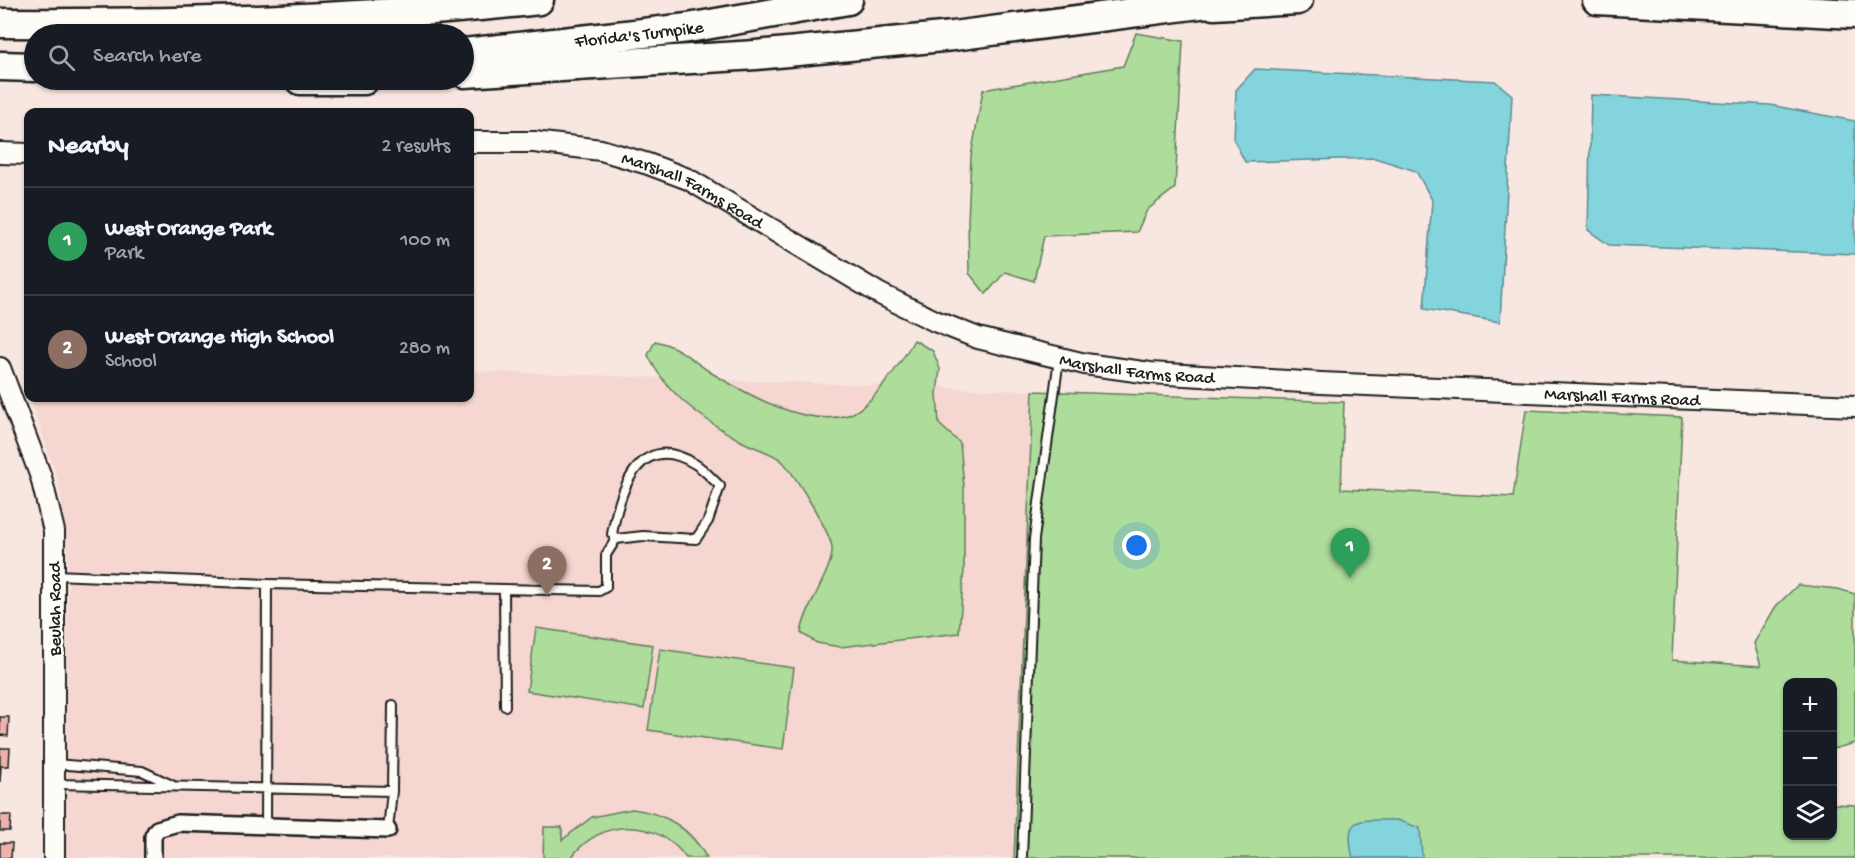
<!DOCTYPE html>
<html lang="en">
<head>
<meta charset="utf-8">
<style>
	body { margin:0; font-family:"Gochi Hand",sans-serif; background:#20242c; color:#f1f3f6 }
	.controls { position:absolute; right:18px; bottom:18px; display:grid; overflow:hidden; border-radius:12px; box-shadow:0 2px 4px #0004 }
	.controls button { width:54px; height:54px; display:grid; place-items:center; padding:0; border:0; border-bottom:2px solid #363941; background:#171b24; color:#f1f3f6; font:30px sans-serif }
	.you { position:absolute; left:1137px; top:546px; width:21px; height:21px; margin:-15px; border:4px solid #fff; border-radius:50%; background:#1a73e8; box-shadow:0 0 0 9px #1a73e833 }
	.badge { display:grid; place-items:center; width:39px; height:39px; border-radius:50%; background:#919294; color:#fff; font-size:20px; font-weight:700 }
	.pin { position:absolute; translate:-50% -50px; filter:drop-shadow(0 2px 3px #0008) }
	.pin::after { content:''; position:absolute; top:32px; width:21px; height:18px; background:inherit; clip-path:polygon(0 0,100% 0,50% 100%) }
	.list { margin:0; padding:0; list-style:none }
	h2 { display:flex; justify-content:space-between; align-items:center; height:78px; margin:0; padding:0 24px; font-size:26px }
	h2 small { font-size:20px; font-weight:400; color:#9ea1a6 }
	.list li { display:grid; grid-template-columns:39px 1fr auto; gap:18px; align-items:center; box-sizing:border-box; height:108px; padding:0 24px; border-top:2px solid #363941 }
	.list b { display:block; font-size:22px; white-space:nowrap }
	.list p { margin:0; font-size:20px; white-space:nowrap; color:#9ea1a6 }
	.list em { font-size:20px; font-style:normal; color:#9ea1a6 }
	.icon { flex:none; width:33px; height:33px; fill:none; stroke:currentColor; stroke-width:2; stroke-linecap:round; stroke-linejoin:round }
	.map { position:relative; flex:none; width:1855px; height:858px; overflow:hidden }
	.search { position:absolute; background:#171b24; box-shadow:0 2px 4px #0004; left:24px; top:24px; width:450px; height:66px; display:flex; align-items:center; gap:15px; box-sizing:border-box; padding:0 21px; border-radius:33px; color:#9ea1a6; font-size:22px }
	.panel { position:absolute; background:#171b24; box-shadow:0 2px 4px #0004; left:24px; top:108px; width:450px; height:294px; border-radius:12px }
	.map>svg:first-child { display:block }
	.built { fill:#f5d6d0 }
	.green { fill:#addc9b; stroke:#647c5c; stroke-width:1.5 }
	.water { fill:#84d4dd; stroke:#5a8a90; stroke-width:1.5 }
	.building { fill:#edb2ab; stroke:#1c1c1c; stroke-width:1.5 }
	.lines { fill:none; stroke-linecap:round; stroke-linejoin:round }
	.service-casing { stroke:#1c1c1c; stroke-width:12 }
	.minor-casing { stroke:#1c1c1c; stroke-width:20 }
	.tertiary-casing { stroke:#1c1c1c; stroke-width:24 }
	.motorway-casing { stroke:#1c1c1c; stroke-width:33 }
	.service { stroke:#fdfcf7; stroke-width:8 }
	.minor { stroke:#fdfcf7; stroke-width:15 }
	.tertiary { stroke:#fdfcf7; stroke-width:20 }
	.motorway { stroke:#fdfcf7; stroke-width:28 }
	.labels { text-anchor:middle; stroke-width:5; stroke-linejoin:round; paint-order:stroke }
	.street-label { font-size:18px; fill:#1c1c1c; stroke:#fdfcf7 }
</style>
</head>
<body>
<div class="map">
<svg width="1855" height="858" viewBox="0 0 1855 858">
	<rect width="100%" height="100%" fill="#f8e6e0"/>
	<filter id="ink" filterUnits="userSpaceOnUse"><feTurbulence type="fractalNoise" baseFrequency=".0167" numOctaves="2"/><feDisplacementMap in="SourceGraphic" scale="12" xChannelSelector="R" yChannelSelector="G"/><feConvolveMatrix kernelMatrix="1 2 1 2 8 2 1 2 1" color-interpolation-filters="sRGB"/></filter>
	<g filter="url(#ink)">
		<path class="built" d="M 470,371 L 1033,391 L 1014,858 L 66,858 L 68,551 L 59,483 L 30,398 L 470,398 Z"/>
		<path class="green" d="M 1136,33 L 1183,41 L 1175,188 L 1147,210 L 1137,232 L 1044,236 L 1034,281 L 1005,272 L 986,294 L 969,273 L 968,221 L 971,156 L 983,90 L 1123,66 Z
			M 914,340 L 933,351 L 940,369 L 937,394 L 939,424 L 960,443 L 964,487 L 964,569 L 959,633 L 840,647 L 817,643 L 801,633 C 804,608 834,569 832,548 C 831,533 793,472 782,461 C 772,452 753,448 741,441 C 704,420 666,394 648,355 L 655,341 C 679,346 690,359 710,372 C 745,393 805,428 848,415 C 871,408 902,361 914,340 Z
			M 1033,391 L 1344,402 L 1341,489 L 1513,497 L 1526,410 L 1682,417 L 1672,660 L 1761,666 L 1754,643 L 1776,606 L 1798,585 L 1838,589 L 1855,594 L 1855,743 L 1833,749 L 1832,682 L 1788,682 L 1788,836 L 1832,836 L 1833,804 L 1855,805 L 1855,858 L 1014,858 Z
			M 536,628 L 653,645 L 644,709 L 527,691 Z
			M 660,649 L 794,668 L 783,749 L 648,730 Z
			M 632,809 C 666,813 690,828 707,858 L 686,858 C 658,818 600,817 571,858 L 543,858 L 544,827 L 562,827 L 562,840 L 592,817 Z"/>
		<path class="water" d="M 1255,69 L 1495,81 L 1512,95 L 1500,322 L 1424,309 L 1432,200 L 1416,171 L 1375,158 L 1245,162 L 1234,140 L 1236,90 Z
			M 1591,95 L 1770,105 L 1855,121 L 1855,254 L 1609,245 L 1588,230 Z
			M 1397,820 L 1420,828 L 1422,858 L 1353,858 C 1342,813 1361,821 1397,820 Z"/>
		<path class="building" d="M 0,717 L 9,717 L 8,736 L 0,735 Z
			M 0,748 L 10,748 L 9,766 L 1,766 L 0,782 Z
			M 0,815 L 11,815 L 10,831 L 0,831 Z
			M 0,843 L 12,843 L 11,858 L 0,858 Z"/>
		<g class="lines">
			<g class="service-casing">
				<path id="service" d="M 55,575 L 267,584 L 599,591 L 606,587 L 606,555 L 616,539 L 643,536 L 696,539 L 708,521 L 720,486 C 712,479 704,469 695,464 C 639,429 620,490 612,534 L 616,539
					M 504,589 L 505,706
					M 55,764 L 142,771 L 172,785
					M 55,784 L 392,791
					M 266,826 L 267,584
					M 388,830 L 392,791 L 393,705
					M 1022,858 L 1034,539 L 1059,359"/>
			</g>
			<g class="minor-casing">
				<path id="minor" d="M 153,858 L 153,836 L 157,829 L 178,823 L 388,830"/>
			</g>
			<g class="tertiary-casing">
				<g id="tertiary">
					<path id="s1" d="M 470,142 L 534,142 L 601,150 L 648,164 L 688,179 L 880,294 L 935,321 L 978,338 L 1085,364 L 1150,373 L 1321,383 L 1855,406"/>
					<path d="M 0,153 L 28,154"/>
					<path d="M 0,368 L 41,477 L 54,531 L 54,858"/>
				</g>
			</g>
			<g class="motorway-casing">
				<g id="motorway">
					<path d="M 1597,0 L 1855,14"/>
					<path d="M 1214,5 L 1298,0"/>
					<path d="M 0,23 C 180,24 360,20 539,0"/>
					<path id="s2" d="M 464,53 L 688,28 L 848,0"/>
					<path d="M 0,66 L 34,67"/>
					<path d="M 464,73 L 756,55 L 953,36 L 1231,0"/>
					<path d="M 300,80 L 364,80"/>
				</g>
			</g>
			<use href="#service" class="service"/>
			<use href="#minor" class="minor"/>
			<use href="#tertiary" class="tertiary"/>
			<use href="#motorway" class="motorway"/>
		</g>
	</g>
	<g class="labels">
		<g class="street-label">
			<text dy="6" stroke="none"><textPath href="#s2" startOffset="176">Florida's Turnpike</textPath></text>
			<text dy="6" stroke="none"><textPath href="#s1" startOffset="232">Marshall Farms Road</textPath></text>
			<text dy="6" stroke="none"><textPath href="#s1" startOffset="717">Marshall Farms Road</textPath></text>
			<text dy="6" stroke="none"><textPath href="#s1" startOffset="1203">Marshall Farms Road</textPath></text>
			<text transform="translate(54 609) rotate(-90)" y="6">Beulah Road</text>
		</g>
	</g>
</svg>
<div class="controls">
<button>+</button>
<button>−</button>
<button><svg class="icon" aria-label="layers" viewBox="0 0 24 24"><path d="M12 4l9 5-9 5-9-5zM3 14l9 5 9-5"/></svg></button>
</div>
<div class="you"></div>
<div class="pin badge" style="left:1350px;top:578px;background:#2e9e5b">1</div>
<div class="pin badge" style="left:547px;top:596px;background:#8d6e63">2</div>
<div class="search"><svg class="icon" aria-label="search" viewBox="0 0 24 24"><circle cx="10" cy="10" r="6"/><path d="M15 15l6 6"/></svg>Search here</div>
<section class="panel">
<h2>Nearby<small>2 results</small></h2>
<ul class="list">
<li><span class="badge" style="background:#2e9e5b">1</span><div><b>West Orange Park</b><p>Park</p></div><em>100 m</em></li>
<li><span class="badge" style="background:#8d6e63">2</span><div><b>West Orange High School</b><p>School</p></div><em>280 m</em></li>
</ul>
</section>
</div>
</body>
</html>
